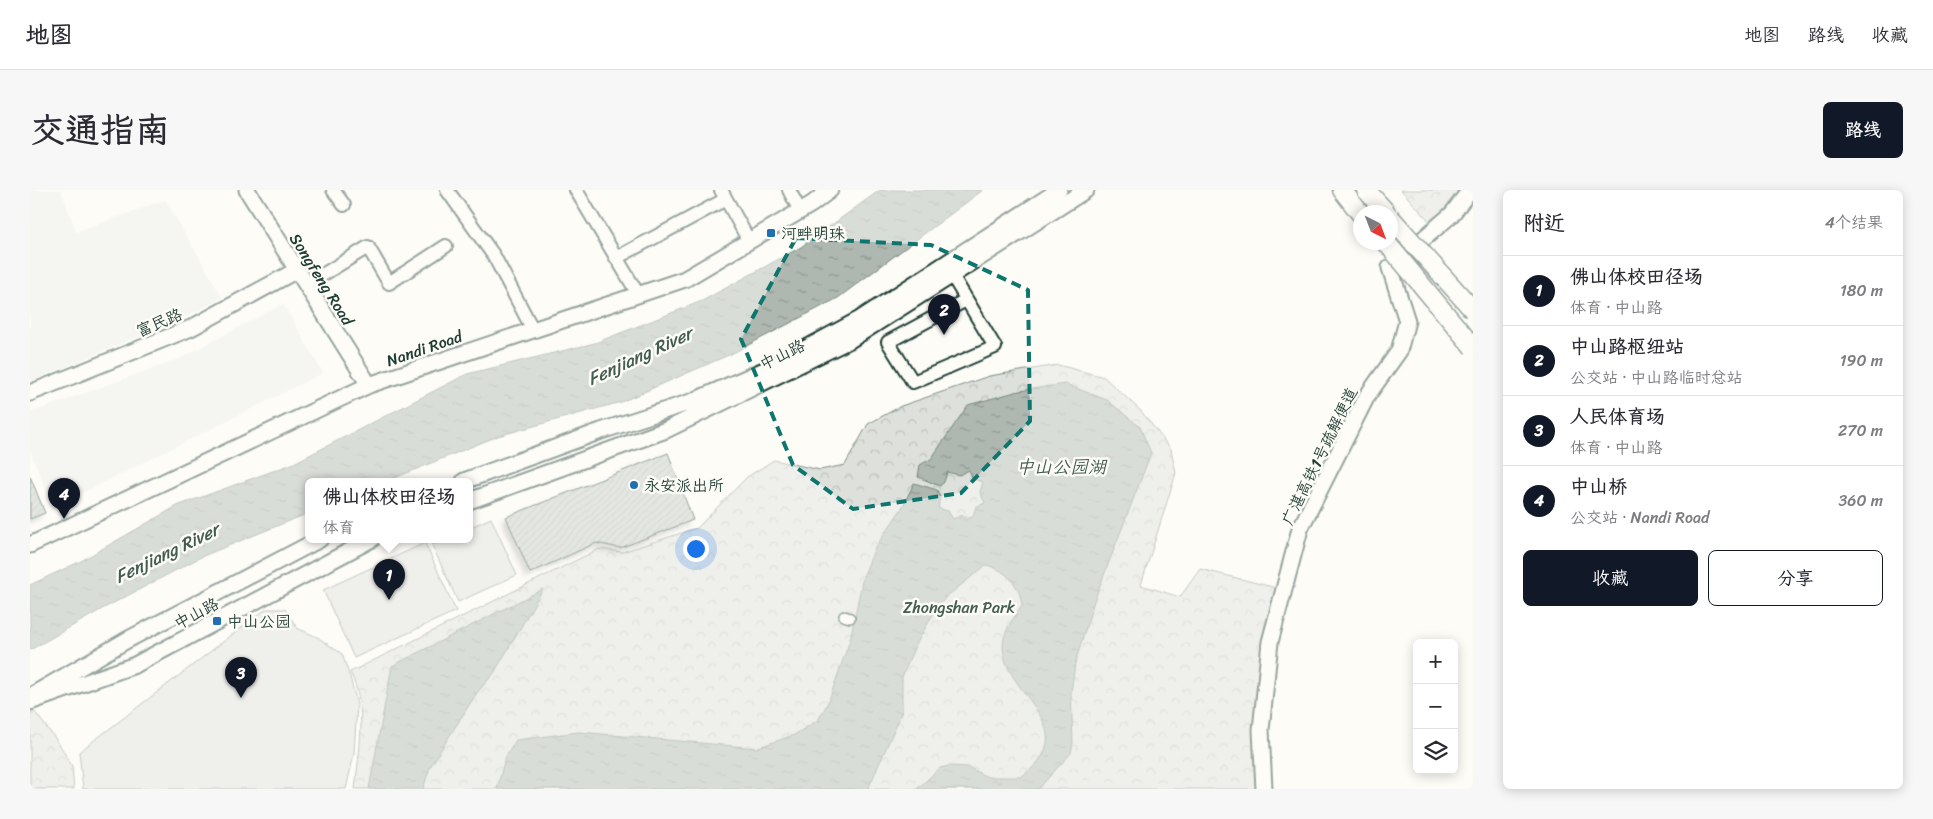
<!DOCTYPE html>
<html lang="zh">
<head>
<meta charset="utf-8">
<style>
	body { margin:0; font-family:Sriracha,"LXGW WenKai TC",sans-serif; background:#f7f7f7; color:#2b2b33 }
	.controls { position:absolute; right:15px; bottom:15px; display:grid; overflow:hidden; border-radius:8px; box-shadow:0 2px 12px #0003 }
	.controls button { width:45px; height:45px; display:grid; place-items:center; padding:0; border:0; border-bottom:1px solid #e1e1e2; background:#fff; color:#2b2b33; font:25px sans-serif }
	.compass { position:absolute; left:1323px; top:15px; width:45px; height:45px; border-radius:50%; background:#fff; box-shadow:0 2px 12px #0003; rotate:138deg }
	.you { position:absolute; left:665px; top:358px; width:18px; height:18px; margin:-12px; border:4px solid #fff; border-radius:50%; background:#1a73e8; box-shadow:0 0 0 8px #1a73e833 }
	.badge { display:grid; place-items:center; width:32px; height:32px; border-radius:50%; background:#111827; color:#fff; font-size:16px; font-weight:700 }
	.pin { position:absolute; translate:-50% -41px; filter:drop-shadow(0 1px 2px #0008) }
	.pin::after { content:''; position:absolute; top:26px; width:18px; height:15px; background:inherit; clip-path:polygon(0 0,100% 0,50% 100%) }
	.popup { position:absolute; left:275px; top:288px; width:168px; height:65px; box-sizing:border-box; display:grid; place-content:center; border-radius:8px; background:#fff; filter:drop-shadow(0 1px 4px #0005); font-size:16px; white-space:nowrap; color:#7c7c81 }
	.popup b { font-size:19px; color:#2b2b33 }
	.popup::after { content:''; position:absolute; left:50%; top:100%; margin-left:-10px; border:10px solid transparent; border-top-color:#fff }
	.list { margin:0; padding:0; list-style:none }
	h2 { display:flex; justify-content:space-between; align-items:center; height:65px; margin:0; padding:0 20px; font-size:21px }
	h2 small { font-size:16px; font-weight:400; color:#7c7c81 }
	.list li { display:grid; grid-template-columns:32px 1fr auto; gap:15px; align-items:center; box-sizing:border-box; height:70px; padding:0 20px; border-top:1px solid #e1e1e2 }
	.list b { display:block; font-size:19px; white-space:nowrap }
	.list p { margin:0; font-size:16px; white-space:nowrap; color:#7c7c81 }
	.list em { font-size:16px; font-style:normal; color:#7c7c81 }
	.actions { display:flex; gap:10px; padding:15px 20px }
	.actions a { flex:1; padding:11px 0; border:1px solid #111827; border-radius:8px; text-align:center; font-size:18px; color:#111827 }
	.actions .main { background:#111827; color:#fff }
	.icon { flex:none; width:28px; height:28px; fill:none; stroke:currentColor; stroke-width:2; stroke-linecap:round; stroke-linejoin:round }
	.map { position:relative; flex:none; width:1443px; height:599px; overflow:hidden; border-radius:8px }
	header { display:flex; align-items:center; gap:30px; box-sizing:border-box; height:70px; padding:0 25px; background:#fff; border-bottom:1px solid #e1e1e2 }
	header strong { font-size:24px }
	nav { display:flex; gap:28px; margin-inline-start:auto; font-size:18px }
	.intro { display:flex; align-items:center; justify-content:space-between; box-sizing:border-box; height:120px; padding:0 30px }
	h1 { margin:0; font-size:35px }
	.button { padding:12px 22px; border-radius:8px; background:#111827; color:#fff; font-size:18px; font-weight:700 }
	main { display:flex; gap:30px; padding:0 30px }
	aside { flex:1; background:#fff; border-radius:8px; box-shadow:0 2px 12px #0003 }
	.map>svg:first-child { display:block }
	.built { fill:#eceee9 }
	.forest { fill:url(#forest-crowns); stroke:#7e8e88 }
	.pitch { fill:#dde0db; stroke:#7e8e88 }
	.water { fill:url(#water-ripples); stroke:#75877f }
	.building { fill:url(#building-hatch); stroke:#1f3d34; filter:url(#shadow) }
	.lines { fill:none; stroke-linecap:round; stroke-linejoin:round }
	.pedestrian-casing { stroke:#1f3d34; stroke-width:12 }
	.minor-casing { stroke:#1f3d34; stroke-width:16 }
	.tertiary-casing { stroke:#1f3d34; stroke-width:19 }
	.secondary-casing { stroke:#1f3d34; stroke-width:21 }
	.pedestrian { stroke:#fdfcf7; stroke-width:9 }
	.minor { stroke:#fdfcf7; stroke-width:12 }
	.tertiary { stroke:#fdfcf7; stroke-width:15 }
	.secondary { stroke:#fdfcf7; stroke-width:18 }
	.secondary-bridge-casing { stroke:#1f3d34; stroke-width:21; stroke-linecap:butt }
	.secondary-bridge { stroke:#fdfcf7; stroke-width:18 }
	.marked { fill:none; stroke:#0f766e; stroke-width:4; stroke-dasharray:10 6; stroke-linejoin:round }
	.poi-dot { fill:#1f6fb2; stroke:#fdfcf7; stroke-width:2 }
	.labels { text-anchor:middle; stroke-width:5; stroke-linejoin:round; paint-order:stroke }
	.poi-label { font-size:16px; fill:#1f3d34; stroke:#fdfcf7; text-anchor:start }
	.street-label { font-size:16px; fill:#1f3d34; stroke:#fdfcf7 }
	.park-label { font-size:16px; fill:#455e55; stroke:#fdfcf7 }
	.water-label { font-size:18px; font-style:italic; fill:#435c53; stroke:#fdfcf7 }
</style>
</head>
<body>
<header>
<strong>地图</strong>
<nav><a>地图</a><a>路线</a><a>收藏</a></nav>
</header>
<div class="intro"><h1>交通指南</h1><a class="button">路线</a></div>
<main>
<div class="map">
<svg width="1443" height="599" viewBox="0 0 1443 599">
	<defs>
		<pattern id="forest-crowns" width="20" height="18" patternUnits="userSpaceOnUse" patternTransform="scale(1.25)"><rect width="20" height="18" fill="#dde0db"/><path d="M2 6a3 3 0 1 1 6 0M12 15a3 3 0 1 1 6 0" fill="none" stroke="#bdc1bd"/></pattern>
		<pattern id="water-ripples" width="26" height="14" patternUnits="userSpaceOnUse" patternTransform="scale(1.25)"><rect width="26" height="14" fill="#aeb8b1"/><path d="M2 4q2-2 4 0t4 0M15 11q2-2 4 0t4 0" fill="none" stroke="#8d9791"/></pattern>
		<pattern id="building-hatch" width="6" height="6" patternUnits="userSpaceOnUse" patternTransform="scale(1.25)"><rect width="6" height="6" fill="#c6cdc7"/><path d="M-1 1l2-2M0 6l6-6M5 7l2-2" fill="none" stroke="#aab1ac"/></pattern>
		<filter id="shadow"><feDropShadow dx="-4.5" dy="4.5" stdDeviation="2.5" flood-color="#0004"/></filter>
	</defs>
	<rect width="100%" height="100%" fill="#fdfcf7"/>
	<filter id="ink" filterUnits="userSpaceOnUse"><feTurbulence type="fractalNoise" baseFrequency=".02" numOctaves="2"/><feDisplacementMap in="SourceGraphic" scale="10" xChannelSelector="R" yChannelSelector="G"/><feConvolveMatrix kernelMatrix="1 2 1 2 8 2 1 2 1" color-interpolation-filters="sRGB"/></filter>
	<g filter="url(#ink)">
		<path class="built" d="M 0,0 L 31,0 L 46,42 L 135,10 L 193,108 L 152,128 L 0,192 Z
			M 253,114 L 293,183 L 30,314 L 18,304 L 0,261 L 0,223 L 149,169 Z"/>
		<path class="forest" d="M 1371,0 L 1432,0 L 1424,13 L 1402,34 Z
			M 1028,175 L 1074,187 L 1111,221 L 1141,259 L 1146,283 L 1111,395 L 1150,407 L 1170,379 L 1251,399 L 1230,599 L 325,599 C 329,560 338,518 320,482 L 569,359 L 592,362 L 667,338 L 717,287 L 744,270 L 790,280 L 815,275 L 838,234 L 871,216 L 959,186 Z
			M 4,521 L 28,552 L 42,576 L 44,599 L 0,599 L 0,524 Z"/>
		<path class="pitch" d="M 461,328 L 487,385 L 428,412 L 402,355 L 416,349 L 439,349 L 439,338 Z
			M 395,353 L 426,421 L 324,468 L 293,400 Z
			M 236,419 L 255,419 L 267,438 L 287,447 L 312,464 L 320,487 L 327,514 L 324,564 L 316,599 L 53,599 L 49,562 Z"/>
		<path class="water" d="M 850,0 L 953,0 L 808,108 L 701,164 L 591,212 L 468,246 L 357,291 L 279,291 L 279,323 L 173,366 L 74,418 L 0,460 L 0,395 L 51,371 L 147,316 L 262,274 L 437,184 L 565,153 L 672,111 L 771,57 Z
			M 1035,194 L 1077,210 L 1110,237 L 1121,263 L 1064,411 L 1045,473 L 1041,503 L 1043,553 L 1041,563 L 1008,599 L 887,599 L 910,578 L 919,576 L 938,577 L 957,587 L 991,587 C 1059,539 974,505 973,457 C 973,441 983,429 992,416 C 990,395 977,380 956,375 L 916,407 L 906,419 L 884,458 L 872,487 L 872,522 L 838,599 L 467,599 L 475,568 L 486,550 L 549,542 L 726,558 L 764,545 L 788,530 L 798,513 L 820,450 L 833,387 L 845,358 L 872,318 L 884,293 L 907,300 L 910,307 L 908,318 L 918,321 L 923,329 L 933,325 L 942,328 L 946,317 L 955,313 L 950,302 L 953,292 L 943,289 L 939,280 L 929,285 L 917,282 L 914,292 L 910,296 L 888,287 L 890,275 L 901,269 L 938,215 L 989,201 Z
			M 513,399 L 464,483 L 446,504 L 400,577 L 393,599 L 339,599 L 362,476 Z"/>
		<path class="building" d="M 638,263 L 663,330 L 590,358 L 566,353 L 500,383 L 476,327 Z
			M 0,286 L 15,323 L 0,329 Z"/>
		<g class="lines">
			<g class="pedestrian-casing">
				<path id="pedestrian" d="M 814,426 L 820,428"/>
			</g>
			<g class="minor-casing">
				<path id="minor" d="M 303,0 L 314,15
					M 417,0 L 464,66 L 503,140
					M 546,0 L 608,104
					M 691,0 L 719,51
					M 759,0 L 770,21
					M 586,68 L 696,9
					M 917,77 L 965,157 L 883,192 L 858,152 L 936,110
					M 276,95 L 338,57 L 359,93 L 416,56"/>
			</g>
			<g class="tertiary-casing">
				<path id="tertiary" d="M 217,0 L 339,195
					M 0,203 L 161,138 L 267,80
					M 434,291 L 571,241 L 661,212 L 741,177 L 830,129 L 1029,0
					M 439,311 L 636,240 L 820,150 L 1056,0
					M 0,355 L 339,195 L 655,89 L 782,14 L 800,0
					M 4,504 L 97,450 L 290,349
					M 0,512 L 105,475 L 342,349
					M 1234,599 L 1231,540 L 1240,452 L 1270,339 L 1337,206 L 1369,161 L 1377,131 L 1360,78 L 1422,24 L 1440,0"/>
			</g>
			<g class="secondary-casing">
				<path id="secondary" d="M 1312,0 L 1330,23
					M 1336,0 L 1356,22"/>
			</g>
			<use href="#pedestrian" class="pedestrian"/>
			<use href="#minor" class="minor"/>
			<use href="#tertiary" class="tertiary"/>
			<use href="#secondary" class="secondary"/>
			<g class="secondary-bridge-casing">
				<path id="secondary-bridge" d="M 1360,27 L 1443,120
					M 1356,52 L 1443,157"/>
			</g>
			<use href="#secondary-bridge" class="secondary-bridge"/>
		</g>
	</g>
	<path d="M0 0H1443V599H0ZM 766,48 L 901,55 L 998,100 L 1000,231 L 931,303 L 823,319 L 763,275 L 711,149 Z" fill="#fdfcf7" fill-opacity=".55" fill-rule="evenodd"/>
	<path class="marked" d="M 766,48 L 901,55 L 998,100 L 1000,231 L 931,303 L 823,319 L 763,275 L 711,149 Z"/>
	<g class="poi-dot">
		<rect x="736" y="38" width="10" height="10" rx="2.5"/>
		<circle cx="604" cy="295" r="5"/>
		<rect x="182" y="426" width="10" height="10" rx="2.5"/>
	</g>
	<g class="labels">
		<g class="poi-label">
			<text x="751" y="49">河畔明珠</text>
			<text x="614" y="301">永安派出所</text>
			<text x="197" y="437">中山公园</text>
		</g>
		<g class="street-label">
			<text transform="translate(292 89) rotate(58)" y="6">Songfeng Road</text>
			<text transform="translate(129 132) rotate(-23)" y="6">富民路</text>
			<text transform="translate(394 158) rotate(-19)" y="6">Nandi Road</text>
			<text transform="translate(752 164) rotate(-26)" y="6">中山路</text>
			<text transform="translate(1289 266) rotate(-64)" y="6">广湛高铁1号疏解便道</text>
			<text transform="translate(166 423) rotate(-28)" y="6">中山路</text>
		</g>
		<g class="park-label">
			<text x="929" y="423">Zhongshan Park</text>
		</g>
		<g class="water-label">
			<text transform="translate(610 166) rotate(-25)" y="6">Fenjiang River</text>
			<text x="1031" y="283">中山公园湖</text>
			<text transform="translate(137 363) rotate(-26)" y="6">Fenjiang River</text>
		</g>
	</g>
</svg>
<div class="controls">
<button>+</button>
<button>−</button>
<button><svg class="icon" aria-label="layers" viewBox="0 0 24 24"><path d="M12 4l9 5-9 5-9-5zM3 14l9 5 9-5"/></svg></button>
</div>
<svg class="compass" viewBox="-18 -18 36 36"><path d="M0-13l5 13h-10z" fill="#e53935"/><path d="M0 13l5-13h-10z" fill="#7c7c81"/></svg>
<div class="you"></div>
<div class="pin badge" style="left:359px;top:410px">1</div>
<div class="popup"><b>佛山体校田径场</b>体育</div>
<div class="pin badge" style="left:914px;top:145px">2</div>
<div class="pin badge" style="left:211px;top:508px">3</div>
<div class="pin badge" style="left:34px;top:329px">4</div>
</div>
<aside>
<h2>附近<small>4个结果</small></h2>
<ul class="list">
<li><span class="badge">1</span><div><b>佛山体校田径场</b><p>体育 · 中山路</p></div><em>180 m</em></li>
<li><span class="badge">2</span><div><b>中山路枢纽站</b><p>公交站 · 中山路临时总站</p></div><em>190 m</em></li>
<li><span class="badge">3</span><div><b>人民体育场</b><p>体育 · 中山路</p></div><em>270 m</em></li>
<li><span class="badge">4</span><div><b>中山桥</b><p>公交站 · Nandi Road</p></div><em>360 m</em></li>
</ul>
<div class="actions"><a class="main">收藏</a><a>分享</a></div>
</aside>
</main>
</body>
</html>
